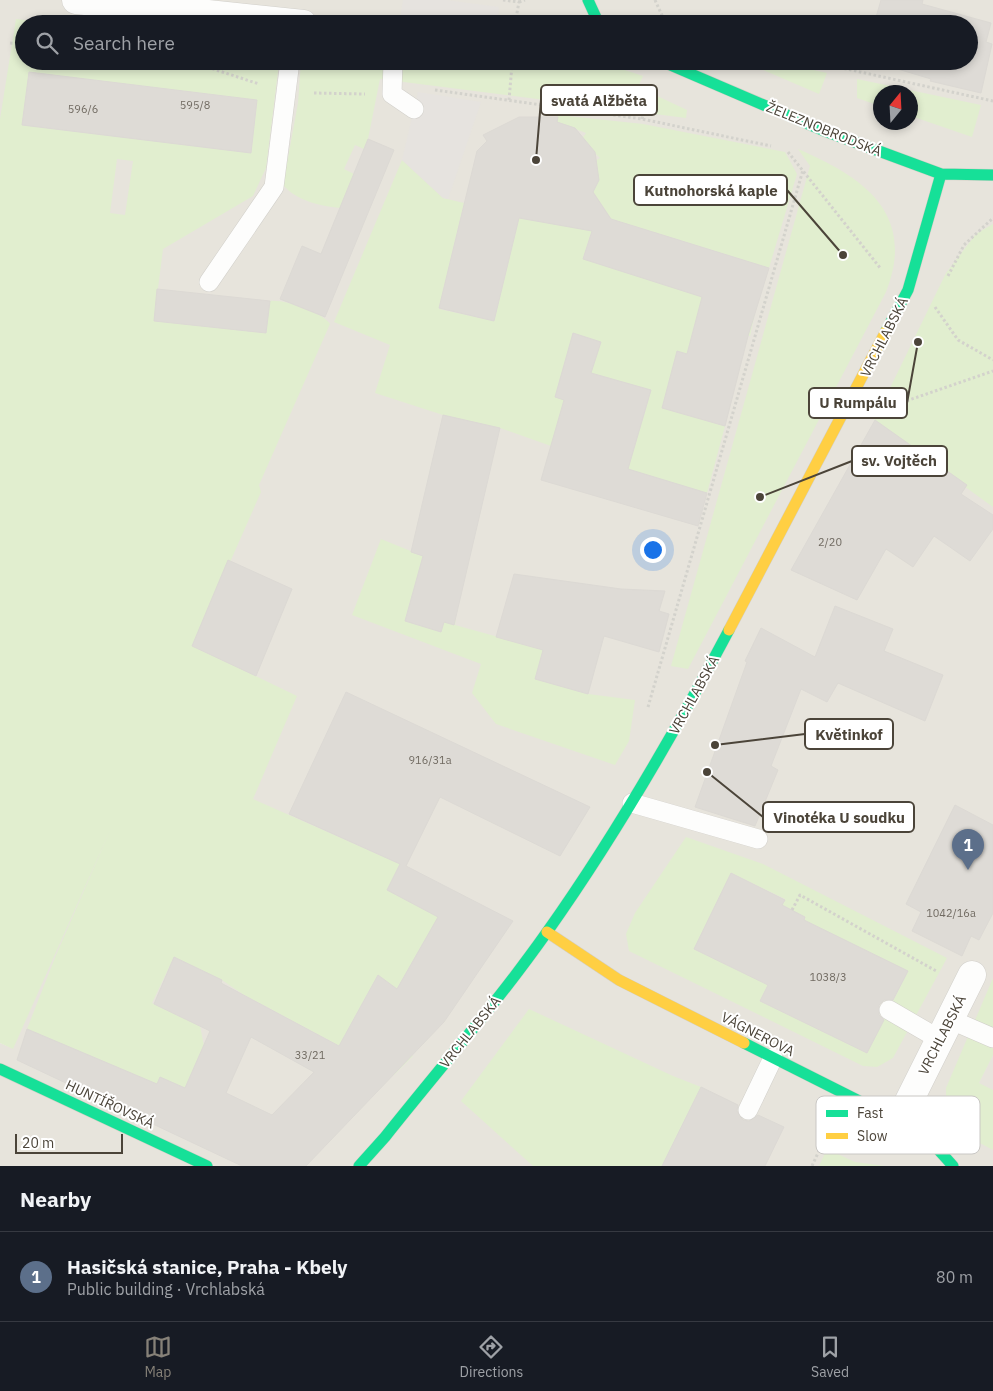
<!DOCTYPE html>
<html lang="en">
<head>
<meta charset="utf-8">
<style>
	body { margin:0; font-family:"IBM Plex Sans",sans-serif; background:#242831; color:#f1f3f6 }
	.compass { position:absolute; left:873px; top:85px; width:45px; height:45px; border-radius:50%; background:#171b24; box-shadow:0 2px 8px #0003; rotate:18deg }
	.scale { position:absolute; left:15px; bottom:12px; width:108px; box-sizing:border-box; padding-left:5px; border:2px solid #4b4439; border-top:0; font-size:14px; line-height:18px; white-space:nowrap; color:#4b4439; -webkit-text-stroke:4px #fff; paint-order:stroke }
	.you { position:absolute; left:652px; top:549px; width:18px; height:18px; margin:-12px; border:4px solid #fff; border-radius:50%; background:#1a73e8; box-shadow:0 0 0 8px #1a73e833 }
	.badge { display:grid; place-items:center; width:32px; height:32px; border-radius:50%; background:#868178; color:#fff; font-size:16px; font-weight:700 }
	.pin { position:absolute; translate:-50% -41px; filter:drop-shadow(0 1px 2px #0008) }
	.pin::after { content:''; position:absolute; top:26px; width:18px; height:15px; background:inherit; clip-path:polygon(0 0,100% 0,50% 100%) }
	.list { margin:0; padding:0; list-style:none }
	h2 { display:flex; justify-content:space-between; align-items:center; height:65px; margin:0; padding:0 20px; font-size:21px }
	h2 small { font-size:16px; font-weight:400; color:#9ea1a6 }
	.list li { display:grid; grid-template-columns:32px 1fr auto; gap:15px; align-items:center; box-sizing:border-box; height:90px; padding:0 20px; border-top:1px solid #363941 }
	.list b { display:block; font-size:19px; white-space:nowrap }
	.list p { margin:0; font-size:16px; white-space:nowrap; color:#9ea1a6 }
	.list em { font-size:16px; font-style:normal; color:#9ea1a6 }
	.icon { flex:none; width:28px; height:28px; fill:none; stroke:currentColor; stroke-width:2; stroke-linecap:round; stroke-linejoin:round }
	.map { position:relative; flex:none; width:993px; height:1166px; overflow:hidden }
	.search { position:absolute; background:#171b24; box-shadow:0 2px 8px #0003; left:15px; right:15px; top:15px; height:55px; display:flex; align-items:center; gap:12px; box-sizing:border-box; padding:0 18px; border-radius:28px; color:#9ea1a6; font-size:19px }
	.sheet { height:155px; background:#171b24 }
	nav { display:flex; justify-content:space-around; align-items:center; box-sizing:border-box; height:70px; border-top:1px solid #363941; background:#171b24; font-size:14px; color:#9ea1a6 }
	nav a { display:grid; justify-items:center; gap:2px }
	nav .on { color:#868178 }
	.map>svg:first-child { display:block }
	.residential { fill:#e7e4dc; fill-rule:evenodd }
	.green { fill:#e1eecf; fill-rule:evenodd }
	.parking { fill:#e6e3df }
	.building { fill:#dedbd6; stroke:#dcd9d4; fill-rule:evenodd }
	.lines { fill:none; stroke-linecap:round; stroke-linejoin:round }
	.lane-casing { stroke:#d2d0cb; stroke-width:20 }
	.street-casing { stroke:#d2d0cb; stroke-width:29 }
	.fast-casing { stroke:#d3cfc5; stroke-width:12 }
	.slow-casing { stroke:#d3cfc5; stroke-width:12 }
	.path { stroke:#d3d2cc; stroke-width:3; stroke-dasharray:2.5 2.5; stroke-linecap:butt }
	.lane { stroke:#fdfdfc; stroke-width:19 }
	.street { stroke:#fdfdfc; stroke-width:28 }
	.fast { stroke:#16e098; stroke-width:11 }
	.slow { stroke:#ffcf43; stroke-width:11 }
	.labels { text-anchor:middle; stroke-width:4; stroke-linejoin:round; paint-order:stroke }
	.number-label { font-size:11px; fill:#706a61 }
	.street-label { font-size:14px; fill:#4b4439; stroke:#fff }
	.key { fill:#fff; stroke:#c9c7c4; stroke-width:1 }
	.key-label { font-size:14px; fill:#4b4439 }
	.leader { fill:none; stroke:#4b4439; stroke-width:2 }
	.callout-dot { fill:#4b4439; stroke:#fff; stroke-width:2 }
	.callout { fill:#fff; stroke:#4b4439; stroke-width:2 }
	.callout-label { font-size:15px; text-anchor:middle; font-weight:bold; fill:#4b4439 }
</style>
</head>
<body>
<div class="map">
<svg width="993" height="1166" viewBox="0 0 993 1166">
	<rect width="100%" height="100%" fill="#f4f2ee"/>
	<path class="residential" d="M 0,0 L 993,0 L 993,1166 L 0,1166 L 0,1043 L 12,1048 L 0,307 ZM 24,24 L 969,24 L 969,61 L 24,61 ZM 880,92 L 910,92 L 910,122 L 880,122 Z"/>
	<path class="green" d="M 105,17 L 142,23 L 141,24 L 103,24 Z
		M 16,19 L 61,24 L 24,24 L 24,61 L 279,63 L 266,168 L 253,196 L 163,249 L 154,320 L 266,333 L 270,301 C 285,299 322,312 330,324 L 259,485 L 261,492 L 193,646 L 297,696 L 253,799 L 400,864 L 448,922 L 424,941 L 396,991 L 378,975 L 352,1022 L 413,1056 L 394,1075 L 244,995 L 222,980 L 174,957 L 152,1003 L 200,1026 L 204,1046 L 185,1088 L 160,1077 L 157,1084 L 27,1029 L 56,955 L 112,826 L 13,1049 L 0,1043 L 0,119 ZM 29,72 L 257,100 L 251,153 L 22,125 ZM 117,159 L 133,161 L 125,215 L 110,213 Z
		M 301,61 L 478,61 L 529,67 L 597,61 L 643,76 L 638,87 L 687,110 L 686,118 L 380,79 L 368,139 L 364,149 L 355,145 L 344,169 L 354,174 L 340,208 C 320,206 297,201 283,185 L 298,103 Z
		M 742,61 L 773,61 L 827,73 L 819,94 Z
		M 857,79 L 981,105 L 972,137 L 911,116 L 910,92 L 880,92 L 880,106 L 857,98 Z
		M 558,115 L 643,124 L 785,152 L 797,174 L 769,268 L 611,219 L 591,189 L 592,163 L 600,158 L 581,140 L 586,133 L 557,122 Z
		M 798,149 C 863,177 917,213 886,292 L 688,669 L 671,666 L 810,166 Z
		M 402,160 L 443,198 L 464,203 L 439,309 L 494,321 L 519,216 L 592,231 L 583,258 L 755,313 L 750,336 L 696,322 L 687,354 L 677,351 L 672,411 L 725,426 L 707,493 L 551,446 L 500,428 L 443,415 L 375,393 L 390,345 L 334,322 ZM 573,333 L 600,342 L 591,373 L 651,390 L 642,422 L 555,397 Z
		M 993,224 L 993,507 L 874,421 L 946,273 L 976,234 Z
		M 381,539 L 423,556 L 405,621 L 441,632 L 446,615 L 456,618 L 455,625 L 523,644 L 545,643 L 535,679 L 588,694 L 635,700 L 629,741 L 615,765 L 496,724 L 472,693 L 481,664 L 352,615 Z
		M 686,837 L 763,864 L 947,958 L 893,1058 L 877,1067 L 863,1066 L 629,951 L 626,934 L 635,913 ZM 731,873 L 785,899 L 782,905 L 805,917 L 804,920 L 908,971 L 867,1053 L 760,1001 L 768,985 L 694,949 Z
		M 993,978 L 993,1055 L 979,1083 L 993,1090 L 993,1150 L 963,1134 L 946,1109 L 946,1088 Z
		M 529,1009 L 673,1076 L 701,1087 L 662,1166 L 533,1166 L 461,1101 Z
		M 827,1149 L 855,1162 L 885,1166 L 819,1166 Z"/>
	<path class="parking" d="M 403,0 L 446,0 L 499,7 L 498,24 L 440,24 L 400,19 Z
		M 418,92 L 481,102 L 448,199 L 443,198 L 402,160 Z"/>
	<path class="building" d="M 881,0 L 923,0 L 922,4 L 991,23 L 986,42 L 992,44 L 981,93 L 930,81 L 931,79 L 871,61 L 969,61 L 969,24 L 874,24 Z
		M 29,72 L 257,100 L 251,153 L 22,125 Z
		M 519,117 L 558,117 L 557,122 L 575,128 L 595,152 L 599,180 L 593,192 L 611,219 L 769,268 L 748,336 L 725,426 L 662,408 L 677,351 L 687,354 L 702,297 L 583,259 L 592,231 L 519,218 L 494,321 L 439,308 L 477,151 L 487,141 L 483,135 Z
		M 368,139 L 394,150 L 325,317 L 280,299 L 302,246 L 321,254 Z
		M 157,289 L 270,301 L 266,333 L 154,321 Z
		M 573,333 L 601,342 L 591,373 L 651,390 L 628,469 L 707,493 L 698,526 L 541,480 L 564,400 L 555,397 Z
		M 443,415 L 500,428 L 454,625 L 444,622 L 441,632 L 405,621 L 423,556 L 411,552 Z
		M 875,420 L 967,485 L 961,494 L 993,515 L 993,529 L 970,561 L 934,536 L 913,567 L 886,549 L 857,600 L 791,570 Z
		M 228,560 L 292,589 L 256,676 L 192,646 Z
		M 514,574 L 621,589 L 665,591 L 659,611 L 669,614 L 659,652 L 604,636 L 588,694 L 535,679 L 543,650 L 496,637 Z
		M 835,606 L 893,629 L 884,651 L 943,675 L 925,721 L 838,683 L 827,702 L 801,689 L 771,766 L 778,770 L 755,826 L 695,807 L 747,662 L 745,661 L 761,628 L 815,657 Z
		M 346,692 L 590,807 L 560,856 L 440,797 L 406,866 L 513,921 L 444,1022 L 306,1166 L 242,1166 L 17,1060 L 27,1029 L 157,1084 L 160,1077 L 185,1088 L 210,1031 L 154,1004 L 174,957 L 222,980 L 221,983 L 339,1046 L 378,975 L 397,989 L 438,917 L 387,890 L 400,864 L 289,814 ZM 251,1037 L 314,1072 L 272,1115 L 226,1093 Z
		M 955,805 L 993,825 L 993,913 L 979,940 L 971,936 L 962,956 L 912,931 L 921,912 L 906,904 Z
		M 731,873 L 785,900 L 782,905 L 805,917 L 804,920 L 908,971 L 893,1000 L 884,1000 L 879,1005 L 879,1015 L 884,1020 L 867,1053 L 760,1001 L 768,985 L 694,949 Z
		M 701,1087 L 738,1105 L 737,1111 L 743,1120 L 749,1121 L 758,1115 L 784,1127 L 765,1166 L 662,1166 Z"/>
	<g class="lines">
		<g class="lane-casing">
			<path id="lane" d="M 393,61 L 392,94 L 414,109
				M 209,282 L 274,187 L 290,61
				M 632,803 L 758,839
				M 889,1010 L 939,1039
				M 949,1019 L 993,1038
				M 748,1110 L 773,1058"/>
		</g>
		<g class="street-casing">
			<path id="street" d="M 76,0 L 303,24
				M 899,1121 L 972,975"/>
		</g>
		<g class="fast-casing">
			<path id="fast" d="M 588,0 L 599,24
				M 661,61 L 822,130 L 941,174 L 993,175
				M 886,331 L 908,290 L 941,174
				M 744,1043 L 899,1121 L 936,1147 L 953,1166
				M 0,1069 L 207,1166
				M 359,1166 L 385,1137 C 439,1069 497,1003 547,932 C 615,836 674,734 729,630"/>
		</g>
		<g class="slow-casing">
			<path id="slow" d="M 729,630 L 886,331
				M 547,932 L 619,980 L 744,1043"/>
		</g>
		<path class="path" d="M 503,0 L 519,2 L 515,24
			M 655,0 L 666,24
			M 519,2 L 525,0
			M 10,43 L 24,44
			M 168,61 L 201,65 L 259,84
			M 810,61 L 993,101
			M 435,90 L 642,119 L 771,146
			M 314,93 L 365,94
			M 509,100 L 512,65
			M 642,119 L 651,91
			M 788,152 L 881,269
			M 948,276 L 964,245 L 993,218
			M 935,307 L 958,340 L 993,360
			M 883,409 L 993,371
			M 648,707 L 803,170
			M 792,910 L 800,895 L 938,972
			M 812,1166 L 824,1140"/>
		<use href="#lane" class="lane"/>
		<use href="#street" class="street"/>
		<use href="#fast" class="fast"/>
		<use href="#slow" class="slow"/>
	</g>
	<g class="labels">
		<g class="number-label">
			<text x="195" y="109">595/8</text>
			<text x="83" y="113">596/6</text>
			<text x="830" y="546">2/20</text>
			<text x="430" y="764">916/31a</text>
			<text x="951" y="917">1042/16a</text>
			<text x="828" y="981">1038/3</text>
			<text x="310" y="1059">33/21</text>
		</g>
		<g class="street-label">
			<text transform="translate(824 129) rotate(22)" y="5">ŽELEZNOBRODSKÁ</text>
			<text transform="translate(884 337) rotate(-63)" y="5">VRCHLABSKÁ</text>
			<text transform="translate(694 695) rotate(-61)" y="5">VRCHLABSKÁ</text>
			<text transform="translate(470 1032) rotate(-51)" y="5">VRCHLABSKÁ</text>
			<text transform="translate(758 1034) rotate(27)" y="5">VÁGNEROVA</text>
			<text transform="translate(942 1035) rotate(-63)" y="5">VRCHLABSKÁ</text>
			<text transform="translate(110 1104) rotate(25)" y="5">HUNTÍŘOVSKÁ</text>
		</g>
	</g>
	<rect x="816" y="1096" width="164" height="58" rx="8" class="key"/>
	<rect x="826" y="1110" width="22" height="7" fill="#16e098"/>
	<rect x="826" y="1133" width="22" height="6" fill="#ffcf43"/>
	<g class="key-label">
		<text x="857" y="1118">Fast</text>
		<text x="857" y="1141">Slow</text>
	</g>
	<path class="leader" d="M536 160L541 100M843 255L787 190M918 342L907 403M760 497L852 461M715 745L805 734M707 772L763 817"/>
	<g class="callout-dot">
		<circle cx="536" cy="160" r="5"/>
		<circle cx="843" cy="255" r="5"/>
		<circle cx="918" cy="342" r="5"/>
		<circle cx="760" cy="497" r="5"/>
		<circle cx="715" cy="745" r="5"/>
		<circle cx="707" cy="772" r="5"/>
	</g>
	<g class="callout">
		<rect x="541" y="85" width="116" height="30" rx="5"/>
		<rect x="634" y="175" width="153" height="30" rx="5"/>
		<rect x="809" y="388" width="98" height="30" rx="5"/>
		<rect x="852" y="446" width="95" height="30" rx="5"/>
		<rect x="805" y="719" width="88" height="30" rx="5"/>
		<rect x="763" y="802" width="151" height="30" rx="5"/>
	</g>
	<g class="callout-label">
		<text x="599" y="106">svatá Alžběta</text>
		<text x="711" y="196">Kutnohorská kaple</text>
		<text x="858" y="408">U Rumpálu</text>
		<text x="899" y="466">sv. Vojtěch</text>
		<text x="849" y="740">Květinkof</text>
		<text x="839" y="823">Vinotéka U soudku</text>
	</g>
</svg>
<svg class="compass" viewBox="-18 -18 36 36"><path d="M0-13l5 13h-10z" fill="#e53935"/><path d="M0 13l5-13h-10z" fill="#9ea1a6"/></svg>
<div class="scale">20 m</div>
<div class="you"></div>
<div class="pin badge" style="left:968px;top:870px;background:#5c6f8a">1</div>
<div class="search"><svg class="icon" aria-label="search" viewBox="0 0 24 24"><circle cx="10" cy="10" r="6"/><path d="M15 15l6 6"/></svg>Search here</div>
</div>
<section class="sheet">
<h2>Nearby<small></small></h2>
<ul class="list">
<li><span class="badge" style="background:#5c6f8a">1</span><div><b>Hasičská stanice, Praha - Kbely</b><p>Public building · Vrchlabská</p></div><em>80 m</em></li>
</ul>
</section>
<nav>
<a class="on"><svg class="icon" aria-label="map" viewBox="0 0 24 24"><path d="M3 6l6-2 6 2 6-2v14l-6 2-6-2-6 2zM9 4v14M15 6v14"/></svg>Map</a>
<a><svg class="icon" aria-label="directions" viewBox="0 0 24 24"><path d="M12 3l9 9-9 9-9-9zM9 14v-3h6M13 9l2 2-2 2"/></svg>Directions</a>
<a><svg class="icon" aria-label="saved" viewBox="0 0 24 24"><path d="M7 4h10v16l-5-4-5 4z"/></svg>Saved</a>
</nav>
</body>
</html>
